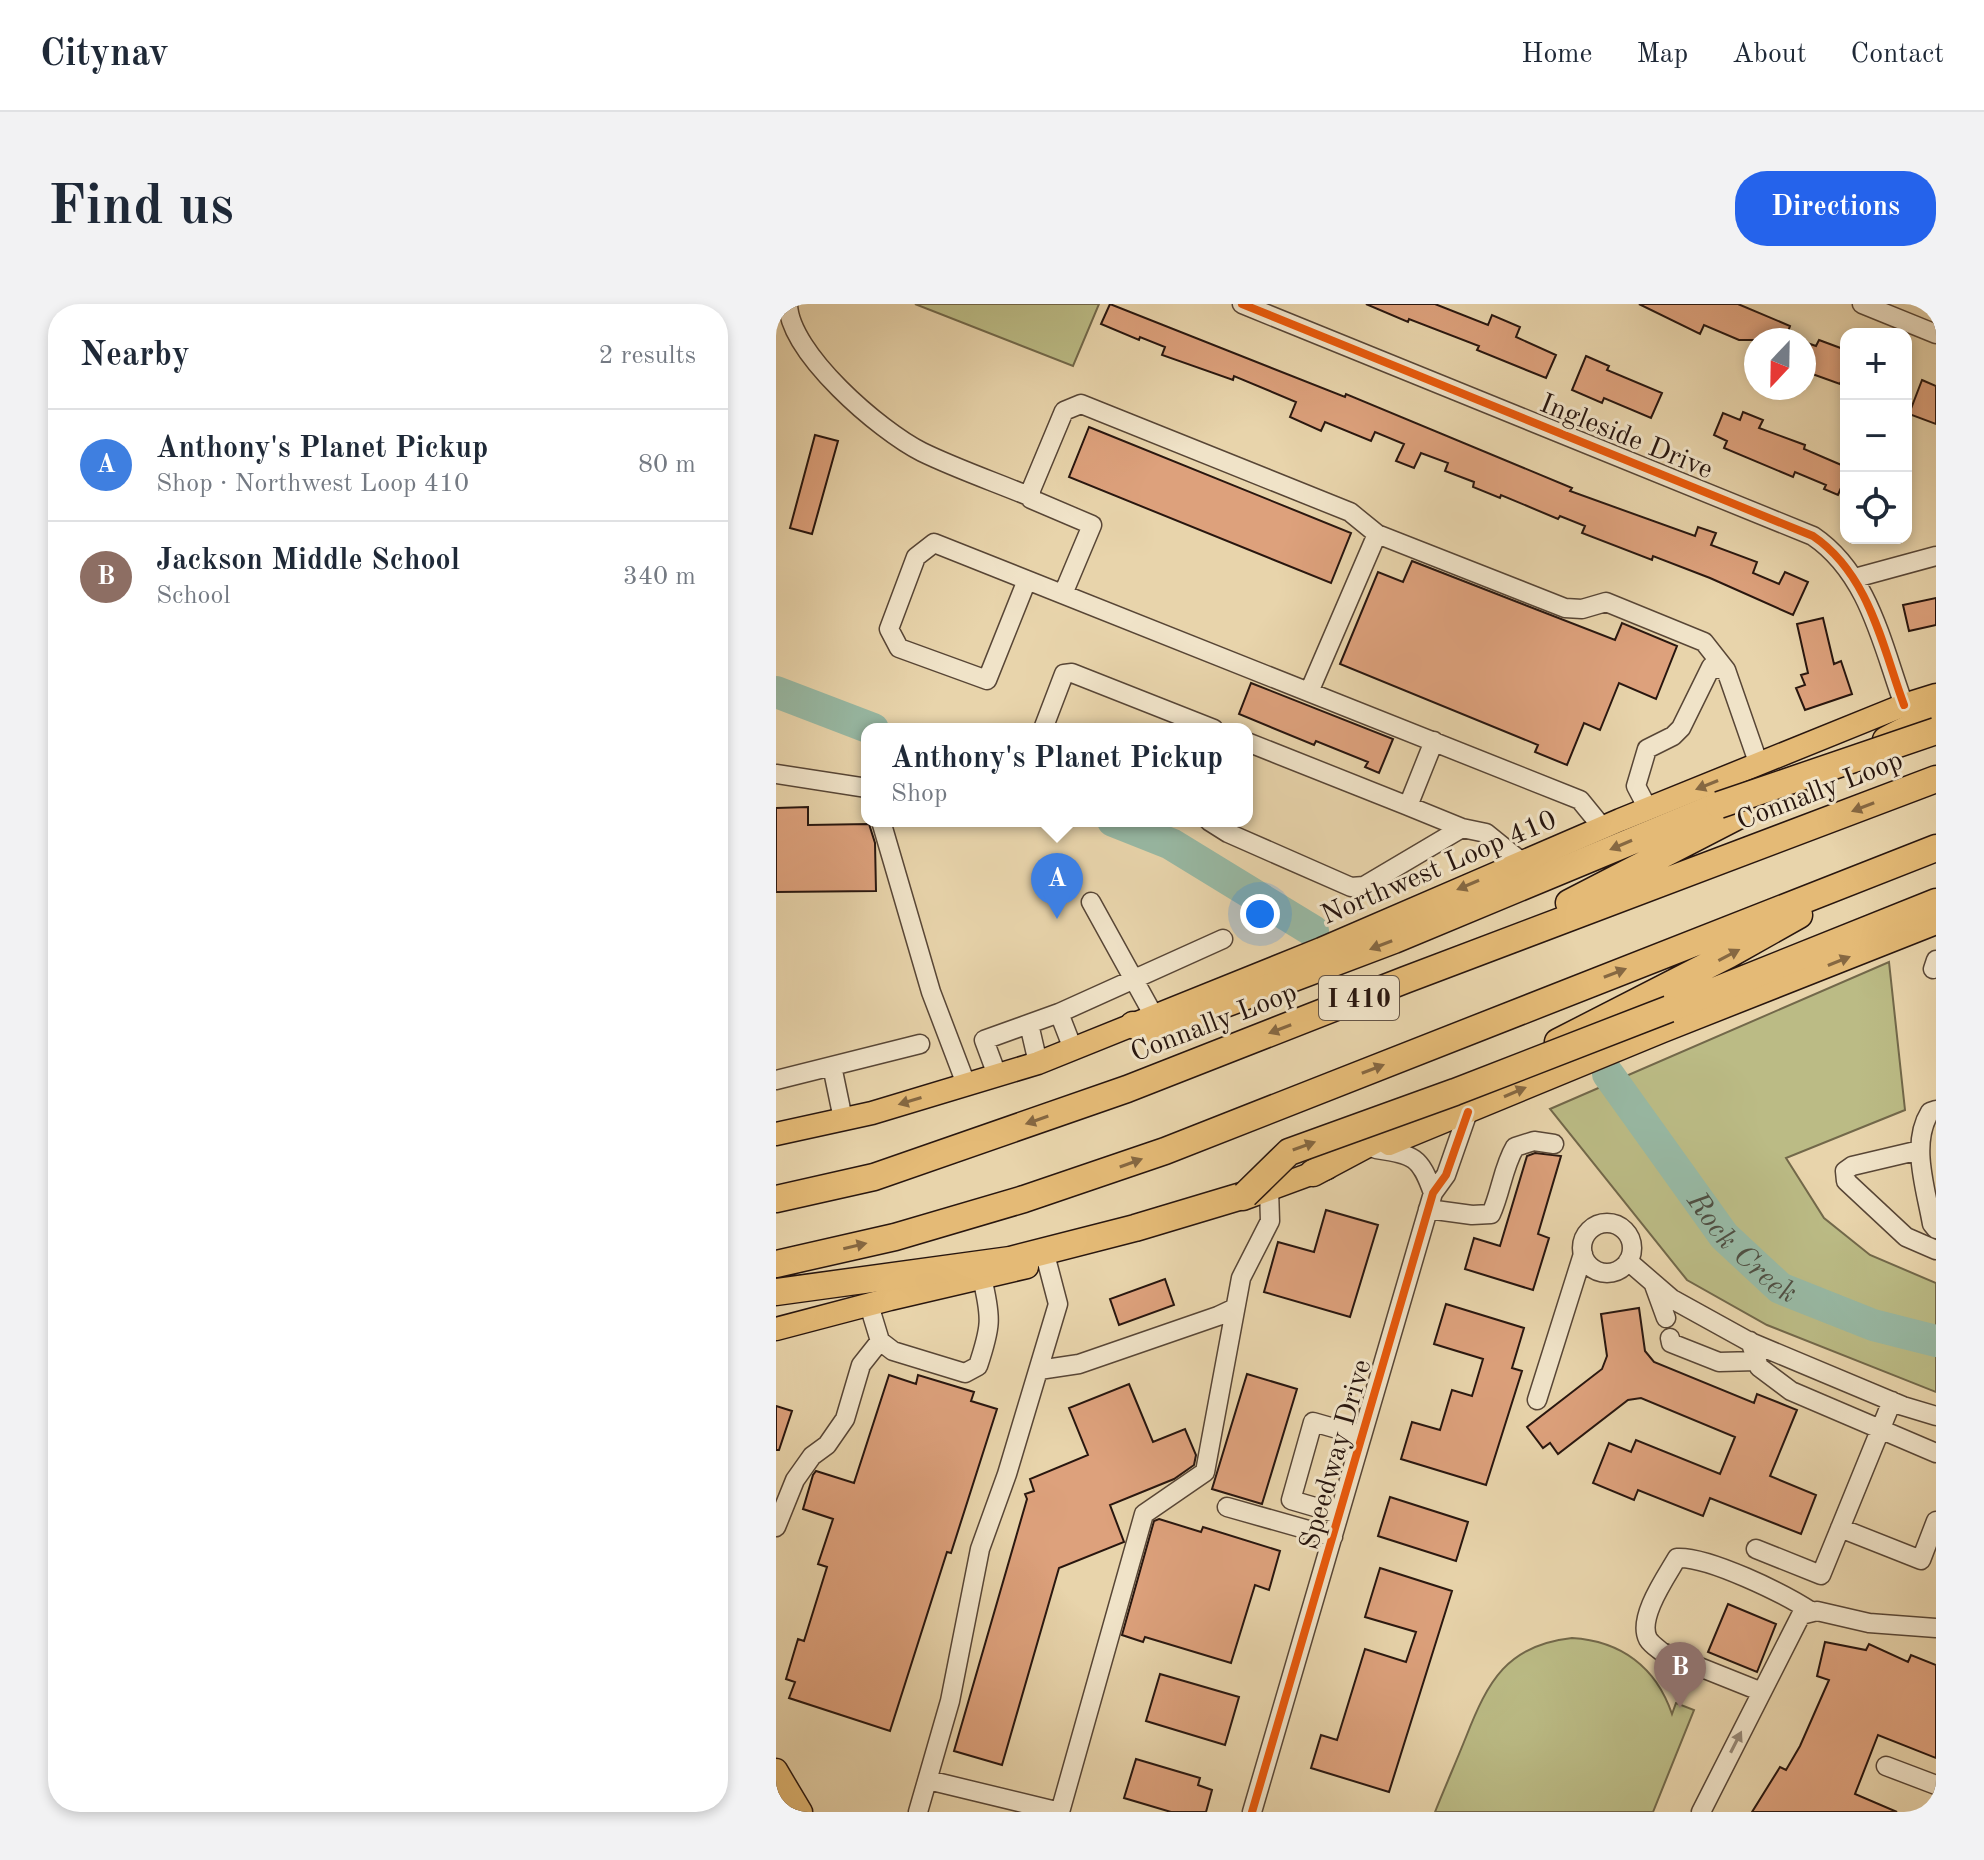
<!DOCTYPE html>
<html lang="en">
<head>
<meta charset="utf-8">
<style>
	body { margin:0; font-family:"Old Standard TT",serif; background:#f2f2f3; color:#1f2937 }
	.controls { position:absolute; right:24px; top:24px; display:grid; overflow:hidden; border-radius:16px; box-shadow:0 4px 12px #0003 }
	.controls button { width:72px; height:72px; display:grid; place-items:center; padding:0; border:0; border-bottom:2px solid #e0e1e3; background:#fff; color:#1f2937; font:40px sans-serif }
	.compass { position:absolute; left:968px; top:24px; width:72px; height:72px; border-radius:50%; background:#fff; box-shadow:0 4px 12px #0003; rotate:202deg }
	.you { position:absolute; left:484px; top:610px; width:28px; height:28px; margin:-20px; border:6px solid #fff; border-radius:50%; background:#1a73e8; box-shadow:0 0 0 12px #1a73e833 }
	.badge { display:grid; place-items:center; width:52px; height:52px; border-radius:50%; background:#2563eb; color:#fff; font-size:26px; font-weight:700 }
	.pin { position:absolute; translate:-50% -66px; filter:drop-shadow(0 2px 4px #0008) }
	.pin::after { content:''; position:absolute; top:42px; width:28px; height:24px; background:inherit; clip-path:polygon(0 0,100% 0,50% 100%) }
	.popup { position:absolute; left:85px; top:419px; width:392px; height:104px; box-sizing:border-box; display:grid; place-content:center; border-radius:16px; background:#fff; filter:drop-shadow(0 2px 6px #0005); font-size:26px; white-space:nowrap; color:#747a83 }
	.popup b { font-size:30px; color:#1f2937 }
	.popup::after { content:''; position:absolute; left:50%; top:100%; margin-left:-16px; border:16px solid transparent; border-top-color:#fff }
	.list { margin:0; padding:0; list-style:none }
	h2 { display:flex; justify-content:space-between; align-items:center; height:104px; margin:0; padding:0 32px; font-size:34px }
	h2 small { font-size:26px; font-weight:400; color:#747a83 }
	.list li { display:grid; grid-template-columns:52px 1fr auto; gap:24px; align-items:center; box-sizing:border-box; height:112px; padding:0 32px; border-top:2px solid #e0e1e3 }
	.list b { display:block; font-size:30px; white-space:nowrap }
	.list p { margin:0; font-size:26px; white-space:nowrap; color:#747a83 }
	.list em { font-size:26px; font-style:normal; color:#747a83 }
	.icon { flex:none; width:44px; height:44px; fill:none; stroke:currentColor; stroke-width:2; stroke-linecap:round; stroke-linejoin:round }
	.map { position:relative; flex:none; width:1160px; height:1508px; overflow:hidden; border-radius:32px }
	header { display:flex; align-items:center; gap:48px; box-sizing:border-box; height:112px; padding:0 40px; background:#fff; border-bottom:2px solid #e0e1e3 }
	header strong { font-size:38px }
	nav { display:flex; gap:44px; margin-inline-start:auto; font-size:28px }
	.intro { display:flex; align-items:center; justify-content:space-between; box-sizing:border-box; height:192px; padding:0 48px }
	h1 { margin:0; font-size:56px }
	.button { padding:20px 36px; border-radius:32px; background:#2563eb; color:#fff; font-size:28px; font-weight:700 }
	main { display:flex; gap:48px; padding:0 48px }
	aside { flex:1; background:#fff; border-radius:32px; box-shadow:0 4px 12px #0003 }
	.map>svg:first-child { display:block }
	.green { fill:#bbbb85; stroke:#72684a; stroke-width:2 }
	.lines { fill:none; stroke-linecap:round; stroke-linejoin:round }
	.river { stroke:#98b9a4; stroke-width:32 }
	.building { fill:#dda17c; stroke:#28160f; stroke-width:2 }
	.minor-casing { stroke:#584636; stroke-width:21 }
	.major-casing { stroke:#28160f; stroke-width:25 }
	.highway-casing { stroke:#28160f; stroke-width:29 }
	.minor { stroke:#f0e3c8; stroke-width:18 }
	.major { stroke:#e4ba76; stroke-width:22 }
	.highway { stroke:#e4ba76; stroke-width:26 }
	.highway-bridge-casing { stroke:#28160f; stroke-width:29; stroke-linecap:butt }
	.highway-bridge { stroke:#e4ba76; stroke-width:26 }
	.cycleway-casing { stroke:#f0e3c8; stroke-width:13 }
	.cycleway { stroke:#e8590c; stroke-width:8 }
	.oneway { fill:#866842 }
	.oneway2 { fill:#968775 }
	.labels { text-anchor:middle; stroke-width:6; stroke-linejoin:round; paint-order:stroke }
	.shield { fill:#f0e3c8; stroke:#645446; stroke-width:2 }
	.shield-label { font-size:26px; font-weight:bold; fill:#28160f }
	.street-label { font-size:28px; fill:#28160f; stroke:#f0e3c8 }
	.water-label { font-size:30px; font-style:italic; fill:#4f4f43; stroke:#f0e3c8 }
</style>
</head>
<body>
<header>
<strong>Citynav</strong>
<nav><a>Home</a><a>Map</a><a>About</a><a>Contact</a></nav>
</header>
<div class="intro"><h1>Find us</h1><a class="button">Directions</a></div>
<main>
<aside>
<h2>Nearby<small>2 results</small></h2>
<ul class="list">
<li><span class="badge" style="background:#3f7fe0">A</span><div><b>Anthony's Planet Pickup</b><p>Shop · Northwest Loop 410</p></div><em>80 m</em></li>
<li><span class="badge" style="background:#8d6e63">B</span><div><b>Jackson Middle School</b><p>School</p></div><em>340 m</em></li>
</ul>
</aside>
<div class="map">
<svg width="1160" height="1508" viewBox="0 0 1160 1508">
	<rect width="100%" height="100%" fill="#e8d4ab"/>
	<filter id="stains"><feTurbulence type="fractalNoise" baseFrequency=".0025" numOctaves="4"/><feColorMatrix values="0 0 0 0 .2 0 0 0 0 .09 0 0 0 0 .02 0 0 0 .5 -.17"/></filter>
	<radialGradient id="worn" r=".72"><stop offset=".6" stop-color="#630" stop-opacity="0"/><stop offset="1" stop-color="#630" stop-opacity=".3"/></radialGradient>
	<path class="green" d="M 139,0 L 323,0 L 297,62 Z
		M 1113,658 L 1129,806 L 1010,854 L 1048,914 L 1094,951 L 1160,979 L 1160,1088 L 991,1021 L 911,976 L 774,805 Z
		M 796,1334 C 845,1337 880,1363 896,1410 L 900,1399 L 918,1406 L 877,1508 L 659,1508 C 669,1483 680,1458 690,1433 C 712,1377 731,1341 796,1334 Z"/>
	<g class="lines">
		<g class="river">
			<path d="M 0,388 L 97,425"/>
			<path d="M 337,517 L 395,540 L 537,627"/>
			<path id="s1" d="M 832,770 L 948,932 L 1004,984 L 1097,1021 L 1160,1037"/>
		</g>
	</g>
	<path class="building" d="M 334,0 L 569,93 L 570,90 L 796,184 L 794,187 L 919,232 L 922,223 L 940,229 L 935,241 L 981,258 L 977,269 L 1003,280 L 1009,268 L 1032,278 L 1017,311 L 934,274 L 877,252 L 876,256 L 806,229 L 809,222 L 784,212 L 782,215 L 725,191 L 724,194 L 697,183 L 698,178 L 669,167 L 672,159 L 645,149 L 638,164 L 620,157 L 628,140 L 599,128 L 595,137 L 549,118 L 545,127 L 514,113 L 520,98 L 458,72 L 457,76 L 386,51 L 389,43 L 364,33 L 363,36 L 325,20 Z
		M 590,0 L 659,0 L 712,21 L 716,11 L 744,23 L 740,33 L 780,51 L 770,74 L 701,46 L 703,42 L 633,15 L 632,18 Z
		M 863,0 L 962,0 L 1014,22 L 1009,36 L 963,36 L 928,21 L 924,30 Z
		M 1043,36 L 1070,46 L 1070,76 L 1066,75 L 1064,80 L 1028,67 L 1028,38 L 1040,42 Z
		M 810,52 L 833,62 L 831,66 L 886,89 L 875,114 L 828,94 L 826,99 L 796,86 Z
		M 1146,76 L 1160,82 L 1160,120 L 1133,110 Z
		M 967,108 L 987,116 L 983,124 L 1029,141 L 1028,145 L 1070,163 L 1070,172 L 1062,191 L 1048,185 L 1050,181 L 1019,168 L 1017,173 L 948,144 L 951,137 L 938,131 L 947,109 L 964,116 Z
		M 313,123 L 575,229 L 555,279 L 293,173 Z
		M 39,131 L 62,137 L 36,230 L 14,224 Z
		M 636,257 L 839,336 L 846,319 L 901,342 L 880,395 L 843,379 L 824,426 L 808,419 L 791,461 L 759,448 L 762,441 L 564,360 L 602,268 L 627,278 Z
		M 1160,294 L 1160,321 L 1133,327 L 1127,301 Z
		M 1047,314 L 1058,360 L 1065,357 L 1076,390 L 1029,406 L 1020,384 L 1029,381 L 1025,371 L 1032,369 L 1021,320 Z
		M 475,379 L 617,435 L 603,469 L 589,463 L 592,458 L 540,437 L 538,441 L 463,410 Z
		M 32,503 L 32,521 L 93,520 L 99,539 L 100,587 L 0,588 L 0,504 Z
		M 759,849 L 785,852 L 762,930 L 773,934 L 757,986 L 689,965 L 698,934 L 724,942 L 751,852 Z
		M 550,906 L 602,921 L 574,1013 L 488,988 L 502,938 L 538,948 Z
		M 389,975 L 398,1001 L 343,1021 L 334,995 Z
		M 670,1000 L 748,1024 L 736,1064 L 746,1067 L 710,1181 L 625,1155 L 636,1118 L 664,1126 L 676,1086 L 696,1092 L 707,1055 L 658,1040 Z
		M 863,1004 L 869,1047 L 878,1058 L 978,1099 L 981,1090 L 1021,1106 L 994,1172 L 1040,1191 L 1025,1230 L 934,1194 L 927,1212 L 862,1186 L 858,1196 L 817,1179 L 833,1139 L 855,1148 L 860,1136 L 944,1170 L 959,1133 L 865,1094 L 852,1096 L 782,1150 L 774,1139 L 767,1144 L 751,1123 L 826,1065 L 831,1052 L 825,1010 Z
		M 471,1070 L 521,1085 L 486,1200 L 436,1185 Z
		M 113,1071 L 140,1080 L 142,1071 L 198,1088 L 195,1097 L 221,1105 L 175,1249 L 171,1248 L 114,1427 L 13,1394 L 19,1378 L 10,1375 L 22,1335 L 28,1337 L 51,1263 L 42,1260 L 57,1215 L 27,1205 L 37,1171 L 40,1167 L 78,1179 Z
		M 353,1080 L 377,1138 L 409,1125 L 420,1151 L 418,1161 L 398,1175 L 334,1201 L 348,1238 L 283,1264 L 226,1461 L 178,1447 L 251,1195 L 249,1190 L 258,1187 L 254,1175 L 312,1151 L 293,1104 Z
		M 0,1102 L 16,1107 L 3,1146 L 0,1146 Z
		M 614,1193 L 692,1218 L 680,1257 L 602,1232 Z
		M 383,1215 L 425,1228 L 427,1223 L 504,1247 L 493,1286 L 479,1281 L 455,1359 L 369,1333 L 367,1338 L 346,1331 L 378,1217 Z
		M 604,1264 L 676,1287 L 613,1488 L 535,1464 L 545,1431 L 561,1436 L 589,1345 L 630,1358 L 640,1328 L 589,1313 Z
		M 952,1300 L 1000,1320 L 981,1368 L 932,1348 Z
		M 1049,1338 L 1090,1346 L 1093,1340 L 1132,1358 L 1135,1351 L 1160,1361 L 1160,1454 L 1102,1431 L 1079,1490 L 1121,1508 L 976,1508 L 1004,1463 L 1010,1466 L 1024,1442 L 1053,1376 L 1041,1372 Z
		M 384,1370 L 463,1393 L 449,1441 L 370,1417 Z
		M 360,1455 L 424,1474 L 422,1481 L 436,1486 L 430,1508 L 395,1508 L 348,1494 Z"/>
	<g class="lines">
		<g class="minor-casing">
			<path id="minor" d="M 12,0 C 13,49 104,127 146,148 C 181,165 219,178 255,193
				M 466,0 L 1037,232 C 1093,270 1106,341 1128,401
				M 1086,0 L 1160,30
				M 1079,274 L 1160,252
				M 251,276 L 211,376 L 123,344 L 113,325 L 140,253 L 158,239 L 804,496 L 826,523
				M 287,290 L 316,221 L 255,195 L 255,186 L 288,107 L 305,100 L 574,208 L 601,230
				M 533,388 L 601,230 L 789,304 L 806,305 L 830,298 L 928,338 L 950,366
				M 267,425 L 288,370 L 296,369 L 438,425
				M 471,438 L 632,502 L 658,437
				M 0,470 L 91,484
				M 632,502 L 686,524
				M 872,505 L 860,482 L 871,445 L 897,432 L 905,424 L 935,363 L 950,366 L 983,461
				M 105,517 L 155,688 L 190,780
				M 433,517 L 452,529 L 575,583 L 588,582 L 686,524 L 710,529 L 746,558
				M 315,598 L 378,712
				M 1157,665 L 1160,656
				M 283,709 L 297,745
				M 253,720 L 262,759
				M 56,762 L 67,815
				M 221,771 L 208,736 L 283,709 L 447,635
				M 0,776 L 144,740
				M 1160,806 L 1154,808 C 1134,840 1150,885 1156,920 L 1160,925
				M 600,845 C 638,851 644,852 657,889
				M 1144,846 L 1076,862 L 1069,867 L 1070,877 L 1130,933 L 1160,946
				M 652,905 L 696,911 L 715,910 C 725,888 727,863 739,843 L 758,837 L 778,840
				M806 944a25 25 0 1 1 50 0a25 25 0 1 1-50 0Z
				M 852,957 L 896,995 L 972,1037 L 1127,1102 L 1160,1112
				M 878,981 L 890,1014
				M 93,1001 L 104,1037 L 117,1047 L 189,1069 L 202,1062 C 215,1023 216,1015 206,974
				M 894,1034 L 895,1039 L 943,1058 L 981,1057
				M 974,1037 L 983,1063 L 1015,1087 L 1160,1149
				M 263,1066 L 303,1060 L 442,1012 L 459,1004
				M 761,1096 L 807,950
				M 451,1203 L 557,1233
				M 563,1210 L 515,1196 L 537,1118 L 586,1132
				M 0,1223 L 19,1176 L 36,1152 L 51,1141 L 69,1115 L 85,1061 L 104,1037
				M 1064,1224 L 1145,1256 L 1160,1217
				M 980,1245 L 1045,1271 L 1116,1097
				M 986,1388 L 886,1348 C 881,1344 875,1340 872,1335 C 861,1314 890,1273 901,1254 C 932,1252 1009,1290 1036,1308
				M 1110,1462 L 1160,1481
				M 152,1476 L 284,1508 L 368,1210 L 429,1168 L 465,974 L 494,917 L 493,885
				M 142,1508 L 174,1397 L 204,1245 L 231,1170 L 282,1000 L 271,958
				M 476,1508 L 657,889 L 670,871 L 692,808
				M 925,1508 L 1025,1311 L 1041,1307 L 1093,1319 L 1160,1324"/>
		</g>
		<g class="major-casing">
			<path id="major" d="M 0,830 L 96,809 L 262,759 L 545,645 L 844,516 L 1128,401 L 1160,391
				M 613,840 L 887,727 L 1160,619
				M 467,895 L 551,864
				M 0,1025 L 114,995 L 251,963
				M 0,1466 L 25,1508"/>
		</g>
		<g class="highway-casing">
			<path id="highway" d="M 1110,436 L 1160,410
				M 793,599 L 1018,483
				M 893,705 L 1160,598
				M 357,721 L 375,728 L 618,636 L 943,501
				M 782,738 L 952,651 L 1023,611
				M 537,869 L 659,804
				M 0,895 L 98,873 L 351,785 L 629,676 L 1160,475
				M 0,960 L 119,933 L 248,895 L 389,847 L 1160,544
				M 0,988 L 234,956 L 359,924 L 469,891"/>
		</g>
		<use href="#minor" class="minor"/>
		<use href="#major" class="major"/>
		<use href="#highway" class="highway"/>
		<g class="highway-bridge-casing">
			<path id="highway-bridge" d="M 943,501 L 1160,427
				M 469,891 L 513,848 L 679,788 L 893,705"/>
		</g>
		<use href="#highway-bridge" class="highway-bridge"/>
		<g class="cycleway-casing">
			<path id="cycleway" d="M 466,0 L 1037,232 C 1093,270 1106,341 1128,401
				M 476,1508 L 657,889 L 670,871 L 692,808"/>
		</g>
		<use href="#cycleway" class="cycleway"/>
	</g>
	<defs><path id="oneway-solid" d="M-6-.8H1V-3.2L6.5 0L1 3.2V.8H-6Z" transform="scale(2)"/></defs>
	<g class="oneway">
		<use href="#oneway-solid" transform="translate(931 481) rotate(158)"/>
		<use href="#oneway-solid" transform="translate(1087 503) rotate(159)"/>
		<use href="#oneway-solid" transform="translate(845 541) rotate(157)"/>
		<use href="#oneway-solid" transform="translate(692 581) rotate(157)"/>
		<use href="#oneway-solid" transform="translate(605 641) rotate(159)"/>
		<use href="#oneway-solid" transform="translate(953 651) rotate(-28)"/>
		<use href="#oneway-solid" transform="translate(1063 657) rotate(-22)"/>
		<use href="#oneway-solid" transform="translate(839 669) rotate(-21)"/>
		<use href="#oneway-solid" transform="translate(504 725) rotate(159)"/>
		<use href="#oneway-solid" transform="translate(597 765) rotate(-21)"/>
		<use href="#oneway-solid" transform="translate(739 788) rotate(-23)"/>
		<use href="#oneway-solid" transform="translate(134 797) rotate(163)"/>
		<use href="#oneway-solid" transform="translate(261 816) rotate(161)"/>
		<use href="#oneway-solid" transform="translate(528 842) rotate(-20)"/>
		<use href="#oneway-solid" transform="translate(355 859) rotate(-20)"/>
		<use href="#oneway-solid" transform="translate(79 942) rotate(-13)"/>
	</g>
	<use class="oneway2" href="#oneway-solid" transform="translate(960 1438) rotate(-63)"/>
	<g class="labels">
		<rect class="shield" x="543" y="672" width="80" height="44" rx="6"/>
		<g class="shield-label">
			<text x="583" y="703">I 410</text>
		</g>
		<g class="street-label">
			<text transform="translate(851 131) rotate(22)" y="10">Ingleside Drive</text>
			<text transform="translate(1043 485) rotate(-21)" y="10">Connally Loop</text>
			<text transform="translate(662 562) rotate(-23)" y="10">Northwest Loop 410</text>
			<text transform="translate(437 717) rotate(-21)" y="10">Connally Loop</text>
			<text transform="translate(558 1150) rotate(-74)" y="10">Speedway Drive</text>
		</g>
		<g class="water-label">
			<text dy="10" stroke="none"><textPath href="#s1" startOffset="220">Rock Creek</textPath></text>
		</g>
	</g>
	<rect width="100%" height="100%" filter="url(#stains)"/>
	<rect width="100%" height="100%" fill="url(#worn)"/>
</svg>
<div class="controls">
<button>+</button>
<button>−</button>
<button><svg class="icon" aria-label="locate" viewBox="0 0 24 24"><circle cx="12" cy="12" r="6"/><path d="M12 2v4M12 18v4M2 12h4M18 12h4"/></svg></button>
</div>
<svg class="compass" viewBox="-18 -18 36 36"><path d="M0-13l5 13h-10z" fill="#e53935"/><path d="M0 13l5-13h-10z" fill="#747a83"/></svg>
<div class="you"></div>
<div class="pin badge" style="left:281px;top:615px;background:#3f7fe0">A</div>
<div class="popup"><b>Anthony's Planet Pickup</b>Shop</div>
<div class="pin badge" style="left:904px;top:1404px;background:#8d6e63">B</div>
</div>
</main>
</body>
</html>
